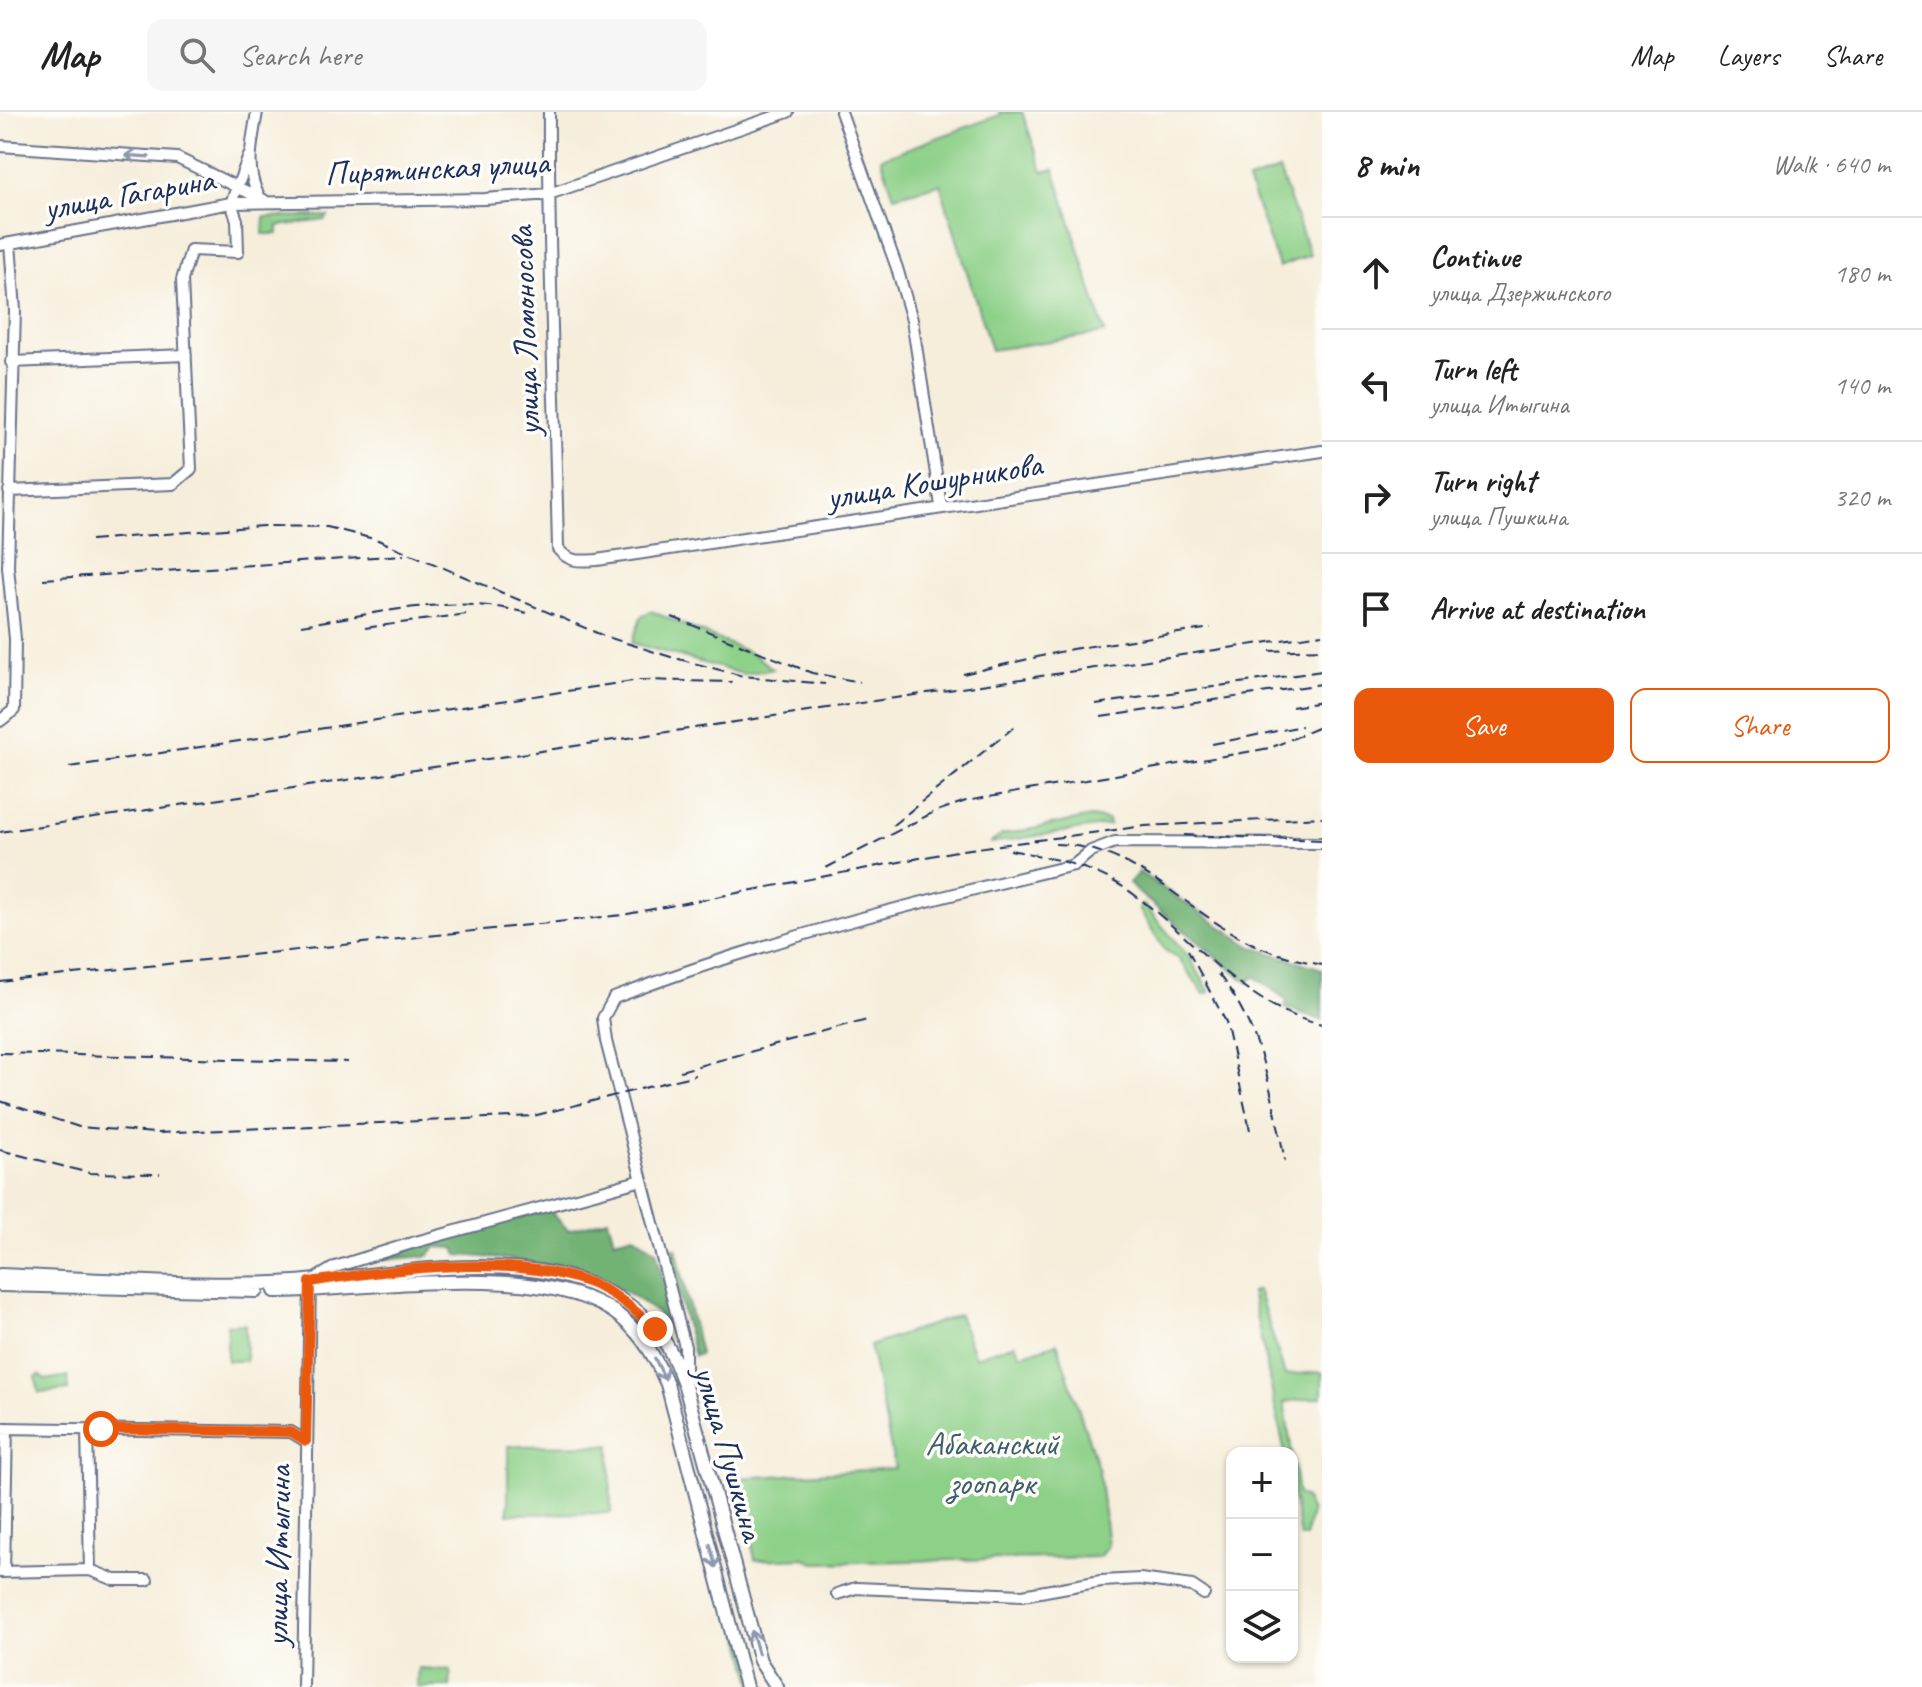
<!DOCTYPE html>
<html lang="en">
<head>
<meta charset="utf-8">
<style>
	body { margin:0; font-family:Caveat,sans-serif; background:#f6f6f6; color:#222 }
	.controls { position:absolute; right:24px; bottom:24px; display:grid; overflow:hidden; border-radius:16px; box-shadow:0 2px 6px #0004 }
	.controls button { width:72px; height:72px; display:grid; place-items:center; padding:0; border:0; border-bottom:2px solid #e0e0e0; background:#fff; color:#222; font:40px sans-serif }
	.stop { position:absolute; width:24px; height:24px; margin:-18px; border:6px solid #ea580c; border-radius:50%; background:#fff }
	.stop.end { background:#ea580c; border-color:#fff; box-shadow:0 2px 8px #0008 }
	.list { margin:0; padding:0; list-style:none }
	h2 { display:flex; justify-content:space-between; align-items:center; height:104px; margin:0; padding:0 32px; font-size:34px }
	h2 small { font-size:26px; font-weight:400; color:#767676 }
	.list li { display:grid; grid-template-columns:52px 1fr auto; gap:24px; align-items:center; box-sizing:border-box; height:112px; padding:0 32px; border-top:2px solid #e0e0e0 }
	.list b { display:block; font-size:30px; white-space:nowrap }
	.list p { margin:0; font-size:26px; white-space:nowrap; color:#767676 }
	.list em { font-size:26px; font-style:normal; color:#767676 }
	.actions { display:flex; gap:16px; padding:24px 32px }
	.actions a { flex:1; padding:18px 0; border:2px solid #ea580c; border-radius:16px; text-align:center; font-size:28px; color:#ea580c }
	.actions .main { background:#ea580c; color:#fff }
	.icon { flex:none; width:44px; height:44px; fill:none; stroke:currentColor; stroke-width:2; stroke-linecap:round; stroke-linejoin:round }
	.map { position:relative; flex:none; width:1322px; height:1575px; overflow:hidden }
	header { display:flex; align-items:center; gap:48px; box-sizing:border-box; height:112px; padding:0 40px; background:#fff; border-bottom:2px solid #e0e0e0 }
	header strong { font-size:38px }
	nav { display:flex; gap:44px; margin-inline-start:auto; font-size:28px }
	.search { width:560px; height:72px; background:#f6f6f6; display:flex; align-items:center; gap:20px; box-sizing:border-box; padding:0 28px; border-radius:16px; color:#767676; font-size:30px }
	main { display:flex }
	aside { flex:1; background:#fff }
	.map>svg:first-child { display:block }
	.green { fill:#8dd088; stroke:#548073; stroke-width:2 }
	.forest { fill:#72b274; stroke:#467069; stroke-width:2 }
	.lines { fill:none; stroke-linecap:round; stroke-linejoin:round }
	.minor-casing { stroke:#68728a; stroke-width:14 }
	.major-casing { stroke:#68728a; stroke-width:16 }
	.minor { stroke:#fff; stroke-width:10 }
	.major { stroke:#fff; stroke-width:12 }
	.rail { stroke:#1b2f5e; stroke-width:2; stroke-dasharray:12 6; stroke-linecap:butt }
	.oneway { stroke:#8d97ae }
	.route { stroke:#ea580c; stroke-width:10 }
	.labels { text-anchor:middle; stroke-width:7; stroke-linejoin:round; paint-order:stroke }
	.street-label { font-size:34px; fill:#1b2f5e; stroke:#fdfcf7 }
	.park-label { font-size:34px; fill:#3d5f6b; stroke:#fdfcf7 }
</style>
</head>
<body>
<header>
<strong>Map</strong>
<div class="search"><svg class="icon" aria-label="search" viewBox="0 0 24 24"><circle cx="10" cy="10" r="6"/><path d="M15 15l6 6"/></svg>Search here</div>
<nav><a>Map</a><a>Layers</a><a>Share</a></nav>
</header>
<main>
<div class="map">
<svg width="1322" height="1575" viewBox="0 0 1322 1575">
	<rect width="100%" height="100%" fill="#fdfcf7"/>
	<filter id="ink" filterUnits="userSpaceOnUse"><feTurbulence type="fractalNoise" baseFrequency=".0125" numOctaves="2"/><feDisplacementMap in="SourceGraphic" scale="16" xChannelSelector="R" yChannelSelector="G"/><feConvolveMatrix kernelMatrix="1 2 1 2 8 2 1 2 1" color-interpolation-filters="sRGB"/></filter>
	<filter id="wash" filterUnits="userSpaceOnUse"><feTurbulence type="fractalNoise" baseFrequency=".006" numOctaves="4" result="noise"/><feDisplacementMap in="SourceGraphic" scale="32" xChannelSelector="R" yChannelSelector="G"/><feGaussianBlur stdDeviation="1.8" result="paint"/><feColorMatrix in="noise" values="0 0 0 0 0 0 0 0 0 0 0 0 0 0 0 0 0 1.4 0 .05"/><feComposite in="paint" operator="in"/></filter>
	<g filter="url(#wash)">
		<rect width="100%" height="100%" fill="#f6eedb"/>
		<path class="green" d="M 999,0 L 1022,0 L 1043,60 L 1054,57 L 1105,221 L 991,238 L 940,72 L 894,84 L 881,46 L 1000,3 Z
			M 1279,58 L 1310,143 L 1279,155 L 1248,69 Z
			M 328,104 L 325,108 L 278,114 L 278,122 L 263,122 L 264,105 Z
			M 651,499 L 753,542 L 773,557 L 743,562 L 632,531 L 641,505 Z
			M 1091,705 L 1108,708 L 1109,713 L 990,731 L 1002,723 Z
			M 1143,792 L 1189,845 L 1210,880 L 1204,882 L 1179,847 L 1165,838 L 1139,797 Z
			M 1258,1178 L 1285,1263 L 1322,1260 L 1322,1285 L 1284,1290 L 1292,1341 L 1285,1341 L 1251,1180 Z
			M 959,1203 L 975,1245 L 1015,1232 L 1021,1243 L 1057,1231 L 1099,1359 L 1108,1434 L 1099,1445 L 814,1451 L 805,1446 L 755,1448 L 739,1366 L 895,1356 L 870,1234 Z
			M 245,1212 L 246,1249 L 227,1249 L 227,1213 Z
			M 40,1263 L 45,1268 L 68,1264 L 69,1278 L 39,1281 L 36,1265 Z
			M 610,1333 L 611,1401 L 508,1402 L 508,1334 Z
			M 1292,1341 L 1298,1382 L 1305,1386 L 1311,1401 L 1305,1425 L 1300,1425 L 1292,1378 Z
			M 708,1398 L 748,1540 L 767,1575 L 754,1575 Z
			M 418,1556 L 451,1558 L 450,1575 L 417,1575 Z"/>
		<path class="forest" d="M 1139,760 L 1252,835 L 1322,857 L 1322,908 L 1285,896 L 1287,888 L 1254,864 L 1248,871 L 1134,777 L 1129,771 Z
			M 548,1097 L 568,1118 L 608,1107 L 614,1128 L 634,1123 L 656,1139 L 678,1221 C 615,1154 543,1150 458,1143 L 455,1136 L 436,1135 L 428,1144 L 390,1147 L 385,1144 Z
			M 676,1136 L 700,1242 L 694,1244 L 667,1137 Z"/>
	</g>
	<g filter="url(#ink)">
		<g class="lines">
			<g class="minor-casing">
				<path id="minor" d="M 257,0 C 252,31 244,58 260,86
					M 549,0 C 548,146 555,291 558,437 C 570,451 580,449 597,448 L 1322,339
					M 841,0 L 897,156 L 912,208 L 941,394
					M 0,34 L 177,46 L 264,88
					M 0,133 L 231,91 L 485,87 L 549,82 L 788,0
					M 11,250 L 186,243
					M 9,379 L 173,372 L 191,357 L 182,168 L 191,138 L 238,140 L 237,108 L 231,91 L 249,44
					M 0,609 L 14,598 L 15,527 L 8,455 L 15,198 L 10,131
					M 685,1268 L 685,1235 L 606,929 L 603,906 L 614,886 C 764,828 918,790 1074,753 L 1091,739 L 1115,730 L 1322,731
					M 0,1316 L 291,1320 L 306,1329
					M 87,1318 L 90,1458
					M 0,1460 L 90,1458 L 115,1468 L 147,1468
					M 4,1460 L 7,1316
					M 837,1482 L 856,1476 L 1023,1483 L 1101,1469 L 1140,1467 L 1192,1474 L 1204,1482
					M 303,1575 L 310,1170 L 335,1155 L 412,1131 L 642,1068"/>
			</g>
			<g class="major-casing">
				<path id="major" d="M 0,1163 C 91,1167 184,1174 274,1171 C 391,1168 563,1117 654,1215 C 669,1232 677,1253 685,1274 L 760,1549 L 777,1575
					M 0,1173 L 257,1179
					M 275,1179 C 364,1179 553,1145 623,1207 C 644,1225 656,1247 667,1272 L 746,1575"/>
			</g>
			<use href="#minor" class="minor"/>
			<use href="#major" class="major"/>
			<path class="rail" d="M 91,428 L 263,414 L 327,415 L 378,428 L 604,524 L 671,545 L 743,564 L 825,572
				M 43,467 L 404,443
				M 672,505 L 812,561 L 860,570
				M 301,513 C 376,502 455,480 530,502
				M 365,516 L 466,502
				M 1270,539 L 1322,537
				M 963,562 L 1072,537 L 1211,516
				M 1096,592 L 1322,559
				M 1292,595 L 1322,590
				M 1101,605 L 1322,572
				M 1212,632 L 1302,614
				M 69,655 L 639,568 L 732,570
				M 893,713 L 1014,615
				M 0,720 L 1322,522
				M 1184,723 L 1322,728
				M 1055,732 C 1139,735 1183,798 1251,831 C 1274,842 1298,848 1322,853
				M 1010,738 C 1055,746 1100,756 1136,784 C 1196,829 1246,895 1322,913
				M 826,756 L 934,700 L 966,689 L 1270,636 L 1322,614
				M 1188,838 L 1226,910 L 1250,1018
				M 1218,862 C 1262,915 1272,984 1285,1049
				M 0,870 L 622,803 L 962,738 L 1145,714 L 1322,705
				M 0,941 L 348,950
				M 680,959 L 867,908
				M 0,989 L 79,1015 L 156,1021 L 533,1004 L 695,963
				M 0,1038 L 89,1061 L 160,1062"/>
		</g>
		<defs><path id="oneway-shaft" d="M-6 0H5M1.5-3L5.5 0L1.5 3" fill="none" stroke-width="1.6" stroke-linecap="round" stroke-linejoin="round" transform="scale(2)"/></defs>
		<g class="oneway">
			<use href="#oneway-shaft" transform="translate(137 44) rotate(-176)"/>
			<use href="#oneway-shaft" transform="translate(660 1257) rotate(64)"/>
			<use href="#oneway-shaft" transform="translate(713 1444) rotate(76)"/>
			<use href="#oneway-shaft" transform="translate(755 1530) rotate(-106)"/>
		</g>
	</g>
	<g class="lines" filter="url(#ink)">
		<path class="route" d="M 101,1317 L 291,1320 L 306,1329 L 310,1170 C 393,1157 510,1141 590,1171 C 616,1181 635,1198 655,1217"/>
	</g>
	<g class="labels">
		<g class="street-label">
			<text transform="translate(437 55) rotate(-3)" y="12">Пирятинская улица</text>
			<text transform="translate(129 81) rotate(-10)" y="12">улица Гагарина</text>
			<text transform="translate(524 219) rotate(-92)" y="12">улица Ломоносова</text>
			<text transform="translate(934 368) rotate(-9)" y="12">улица Кошурникова</text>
			<text transform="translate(730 1341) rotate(74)" y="12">улица Пушкина</text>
			<text transform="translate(277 1444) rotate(-89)" y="12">улица Итыгина</text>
		</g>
		<g class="park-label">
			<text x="992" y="1343">Абаканский<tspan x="992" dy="39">зоопарк</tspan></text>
		</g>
	</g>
</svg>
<div class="controls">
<button>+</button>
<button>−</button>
<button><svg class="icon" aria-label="layers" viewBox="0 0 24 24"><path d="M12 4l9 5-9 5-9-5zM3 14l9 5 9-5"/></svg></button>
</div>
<div class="stop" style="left:101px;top:1317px"></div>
<div class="stop end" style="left:655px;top:1217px"></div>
</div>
<aside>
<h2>8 min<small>Walk · 640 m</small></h2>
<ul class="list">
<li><svg class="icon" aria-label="ahead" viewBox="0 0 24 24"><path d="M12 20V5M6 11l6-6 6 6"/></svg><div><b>Continue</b><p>улица Дзержинского</p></div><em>180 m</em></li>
<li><svg class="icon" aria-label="left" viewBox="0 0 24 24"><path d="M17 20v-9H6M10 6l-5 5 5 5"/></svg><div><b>Turn left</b><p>улица Итыгина</p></div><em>140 m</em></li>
<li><svg class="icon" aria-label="right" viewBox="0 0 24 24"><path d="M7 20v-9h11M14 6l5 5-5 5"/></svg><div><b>Turn right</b><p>улица Пушкина</p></div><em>320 m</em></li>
<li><svg class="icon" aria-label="arrive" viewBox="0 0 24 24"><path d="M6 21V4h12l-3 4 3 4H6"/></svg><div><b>Arrive at destination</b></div></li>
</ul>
<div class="actions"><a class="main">Save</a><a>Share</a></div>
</aside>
</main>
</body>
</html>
